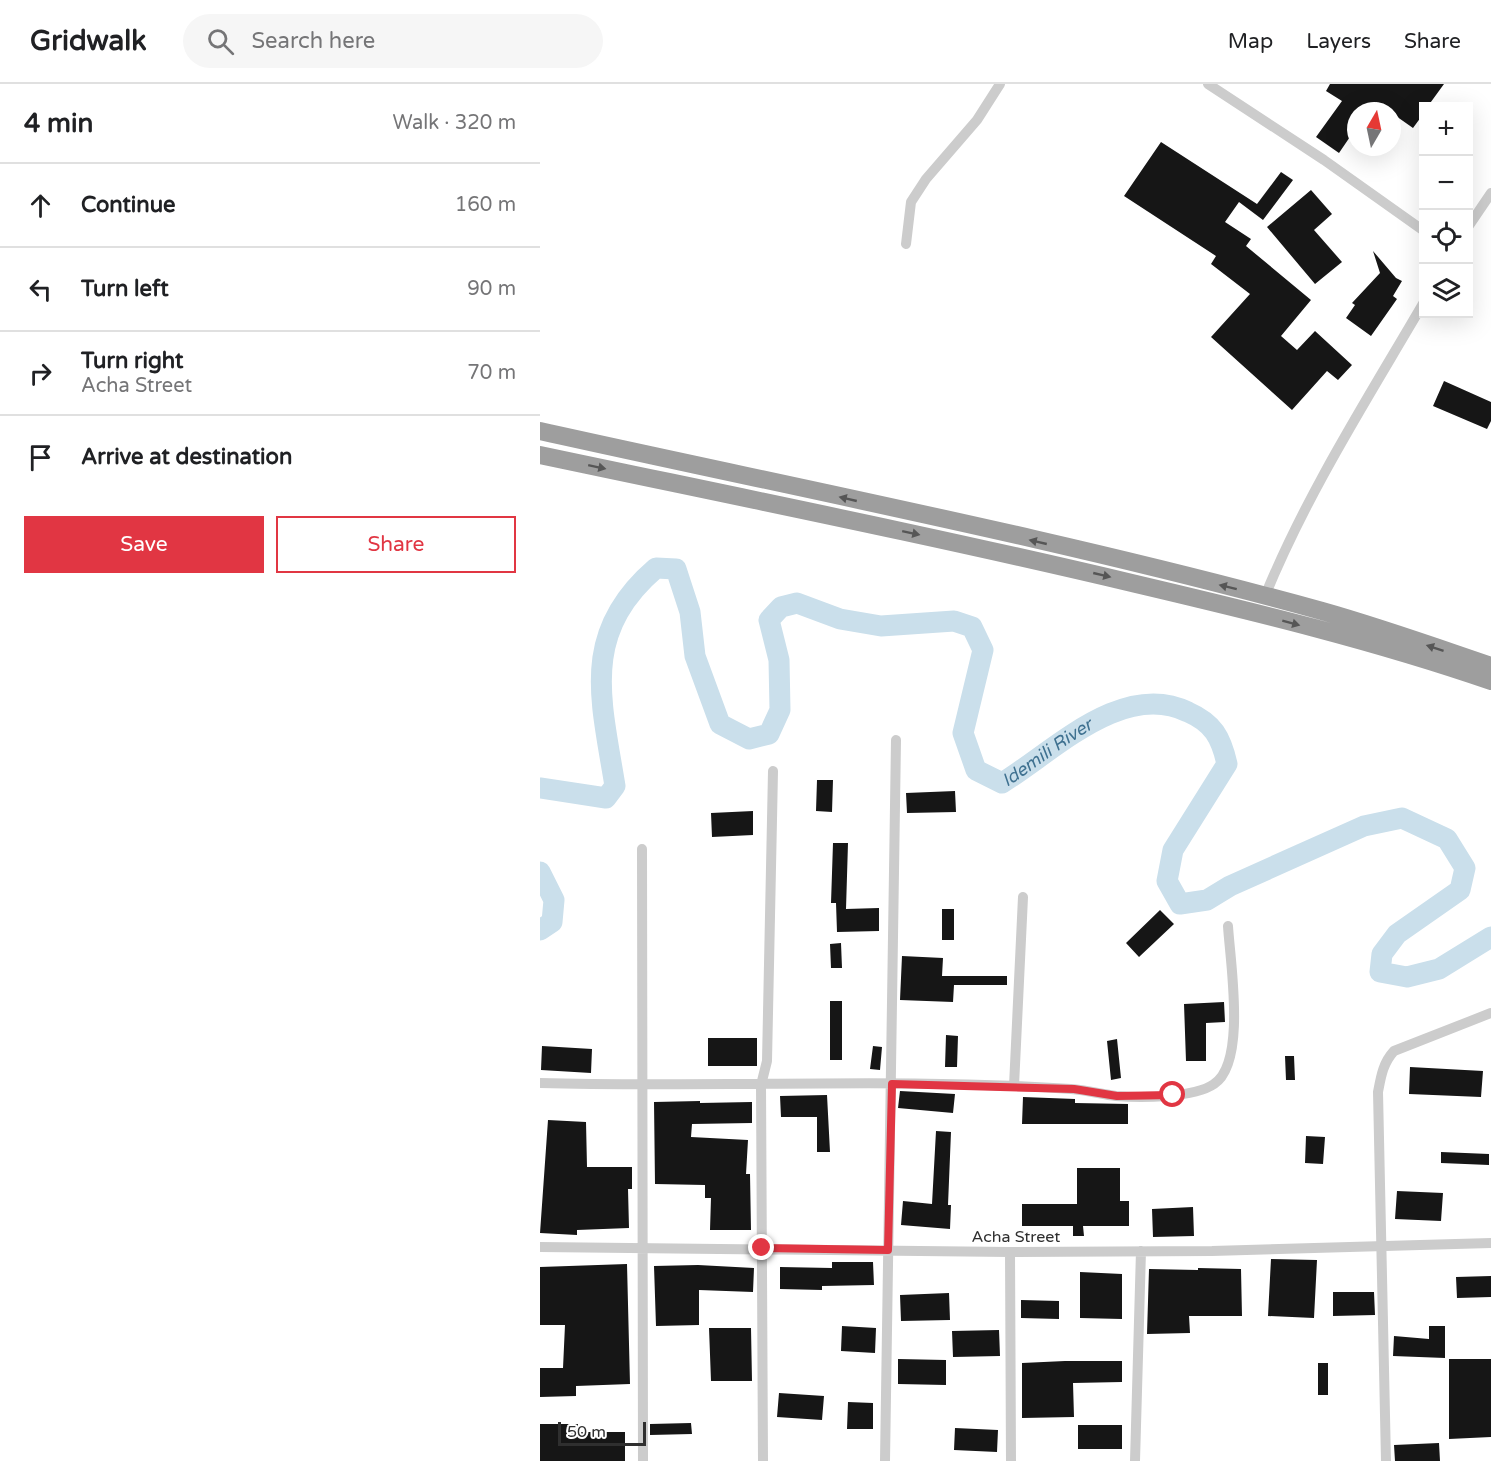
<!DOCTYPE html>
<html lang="en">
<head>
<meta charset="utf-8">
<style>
	body { margin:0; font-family:"Varela Round",sans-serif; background:#f6f6f6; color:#202124 }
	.controls { position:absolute; right:18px; top:18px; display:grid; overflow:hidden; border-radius:0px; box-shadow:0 6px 24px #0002 }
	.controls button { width:54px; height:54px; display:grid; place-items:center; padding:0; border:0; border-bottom:2px solid #e0e0e0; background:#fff; color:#202124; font:30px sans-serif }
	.compass { position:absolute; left:807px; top:18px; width:54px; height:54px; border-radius:50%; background:#fff; box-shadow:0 6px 24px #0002; rotate:9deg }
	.scale { position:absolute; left:18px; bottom:15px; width:88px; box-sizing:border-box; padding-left:6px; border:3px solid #2f2f2f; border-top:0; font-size:16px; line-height:21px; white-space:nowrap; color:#2f2f2f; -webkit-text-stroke:4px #fff; paint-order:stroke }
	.stop { position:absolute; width:18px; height:18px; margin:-14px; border:4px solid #e13643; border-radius:50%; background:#fff }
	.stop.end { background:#e13643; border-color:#fff; box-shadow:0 2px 6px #0008 }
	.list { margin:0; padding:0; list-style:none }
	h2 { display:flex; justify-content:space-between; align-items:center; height:78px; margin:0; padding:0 24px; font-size:26px }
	h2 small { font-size:20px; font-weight:400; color:#757577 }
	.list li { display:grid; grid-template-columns:39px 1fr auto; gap:18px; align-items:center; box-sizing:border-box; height:84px; padding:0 24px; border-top:2px solid #e0e0e0 }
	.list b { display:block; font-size:22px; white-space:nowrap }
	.list p { margin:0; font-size:20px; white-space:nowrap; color:#757577 }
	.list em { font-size:20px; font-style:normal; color:#757577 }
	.actions { display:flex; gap:12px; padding:18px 24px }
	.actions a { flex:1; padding:14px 0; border:2px solid #e13643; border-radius:0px; text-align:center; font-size:21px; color:#e13643 }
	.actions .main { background:#e13643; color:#fff }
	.icon { flex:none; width:33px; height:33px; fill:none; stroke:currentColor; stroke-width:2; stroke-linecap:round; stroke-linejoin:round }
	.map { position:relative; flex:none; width:951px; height:1377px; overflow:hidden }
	header { display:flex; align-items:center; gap:36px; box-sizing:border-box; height:84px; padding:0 30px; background:#fff; border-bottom:2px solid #e0e0e0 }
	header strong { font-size:28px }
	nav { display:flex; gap:33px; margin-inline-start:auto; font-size:21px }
	.search { width:420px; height:54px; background:#f6f6f6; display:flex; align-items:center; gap:15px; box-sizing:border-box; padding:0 21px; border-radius:33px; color:#757577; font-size:22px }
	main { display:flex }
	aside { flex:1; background:#fff }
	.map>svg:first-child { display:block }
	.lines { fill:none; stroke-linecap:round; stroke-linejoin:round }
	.river { stroke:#cadfeb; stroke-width:21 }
	.building { fill:#161616 }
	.minor { stroke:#ccc; stroke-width:10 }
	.trunk { stroke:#9e9e9e; stroke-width:18 }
	.oneway { fill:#565656 }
	.route { stroke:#e13643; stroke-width:8 }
	.labels { text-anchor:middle; stroke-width:6; stroke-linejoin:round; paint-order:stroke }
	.street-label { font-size:16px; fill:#2f2f2f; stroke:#fff }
	.water-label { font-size:18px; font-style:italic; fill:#3f7190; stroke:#fff }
</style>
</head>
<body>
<header>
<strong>Gridwalk</strong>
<div class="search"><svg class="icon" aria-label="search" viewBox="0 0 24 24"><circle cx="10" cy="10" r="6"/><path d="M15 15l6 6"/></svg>Search here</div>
<nav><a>Map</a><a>Layers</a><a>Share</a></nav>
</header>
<main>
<aside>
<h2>4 min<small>Walk · 320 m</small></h2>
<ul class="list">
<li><svg class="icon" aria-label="ahead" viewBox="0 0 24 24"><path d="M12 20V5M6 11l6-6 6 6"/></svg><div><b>Continue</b></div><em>160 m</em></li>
<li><svg class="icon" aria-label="left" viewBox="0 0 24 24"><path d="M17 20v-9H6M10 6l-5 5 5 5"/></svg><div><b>Turn left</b></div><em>90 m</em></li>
<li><svg class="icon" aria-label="right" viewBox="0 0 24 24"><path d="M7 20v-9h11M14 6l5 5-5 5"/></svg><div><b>Turn right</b><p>Acha Street</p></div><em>70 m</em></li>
<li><svg class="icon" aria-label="arrive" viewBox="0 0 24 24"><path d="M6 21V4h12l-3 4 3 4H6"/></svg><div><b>Arrive at destination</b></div></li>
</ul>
<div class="actions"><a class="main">Save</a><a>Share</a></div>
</aside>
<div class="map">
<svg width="951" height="1377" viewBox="0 0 951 1377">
	<rect width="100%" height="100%" fill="#fff"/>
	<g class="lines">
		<g class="river">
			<path id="s1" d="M 0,704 L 66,714 L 75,702 C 61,615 40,549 116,484 L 136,485 L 150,528 L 155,572 L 180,640 L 209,655 L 229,650 L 240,626 L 239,576 L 229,536 L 241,523 L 257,519 L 300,535 L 341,542 L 414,537 L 432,543 L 443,566 L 423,649 L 436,686 L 462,699 C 514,667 583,596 648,628 C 673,639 681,653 687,680 L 633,766 L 627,797 L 640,820 L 667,816 L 690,802 L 824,742 L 862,734 L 907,755 L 925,784 L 920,806 L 857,850 L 842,870 L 840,888 L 867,893 L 899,885 L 951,853"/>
			<path d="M 0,788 L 14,816 L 12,838 L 0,846"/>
		</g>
	</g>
	<path class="building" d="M 790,0 L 904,0 L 888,22 L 884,22 L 884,29 L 873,44 L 836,18 L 830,27 L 816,27 L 816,44 L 799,69 L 776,53 L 802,17 L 786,7 Z
		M 621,58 L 717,120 L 741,88 L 753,96 L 723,136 L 699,118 L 685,138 L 711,155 L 706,162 L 771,216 L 741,252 L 757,266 L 775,247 L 812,281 L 798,296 L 787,287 L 752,326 L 671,253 L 710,210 L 671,180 L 676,172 L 584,112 Z
		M 771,106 L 792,130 L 774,146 L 802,178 L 775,200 L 727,143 Z
		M 833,167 L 856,194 L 862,197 L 853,212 L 857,215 L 831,252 L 806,234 L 815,221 L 812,219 L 840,189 Z
		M 904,297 L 951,318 L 951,337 L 947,345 L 893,322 Z
		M 277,696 L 293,696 L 292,728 L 276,727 Z
		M 415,707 L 416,728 L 367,729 L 366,709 Z
		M 213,727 L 213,751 L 172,753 L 171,729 Z
		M 293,759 L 308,759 L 306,825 L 339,824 L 339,847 L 297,848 L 296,819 L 291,819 Z
		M 402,825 L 414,825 L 414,856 L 402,856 Z
		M 620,826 L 634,840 L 599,873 L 586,859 Z
		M 301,859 L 302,884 L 291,884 L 290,860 Z
		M 362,872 L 403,874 L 402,892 L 467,892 L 467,901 L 414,901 L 413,918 L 360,916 Z
		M 290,917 L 302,917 L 302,976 L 290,976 Z
		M 684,918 L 685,938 L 666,939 L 666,977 L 646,977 L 644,920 Z
		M 406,951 L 418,952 L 417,983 L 405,983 Z
		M 168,954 L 217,954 L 217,982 L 168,982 Z
		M 577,955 L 581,994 L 571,996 L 567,957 Z
		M 2,962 L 52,965 L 51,989 L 1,986 Z
		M 333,962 L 342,963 L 340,986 L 330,985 Z
		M 745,972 L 754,972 L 755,996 L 746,996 Z
		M 870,983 L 943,987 L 941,1013 L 869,1010 Z
		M 360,1007 L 415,1010 L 413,1029 L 358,1024 Z
		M 287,1011 L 290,1068 L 277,1068 L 277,1033 L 241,1033 L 240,1012 Z
		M 483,1013 L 535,1015 L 535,1019 L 588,1020 L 588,1040 L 482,1040 Z
		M 160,1017 L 160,1019 L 212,1018 L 212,1039 L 152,1040 L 151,1053 L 208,1056 L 206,1090 L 210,1090 L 211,1146 L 170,1146 L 171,1114 L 165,1114 L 165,1101 L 115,1100 L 114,1018 Z
		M 8,1036 L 46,1038 L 47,1083 L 92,1083 L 92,1105 L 88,1105 L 89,1144 L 37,1146 L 37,1151 L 0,1149 Z
		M 396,1047 L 411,1048 L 408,1121 L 411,1121 L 410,1145 L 361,1141 L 363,1117 L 392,1120 Z
		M 766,1052 L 785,1053 L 783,1080 L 765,1079 Z
		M 901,1068 L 949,1070 L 949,1081 L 901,1079 Z
		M 537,1084 L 580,1084 L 580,1117 L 589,1117 L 589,1142 L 543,1142 L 544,1152 L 533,1152 L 533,1142 L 482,1142 L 482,1120 L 537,1120 Z
		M 857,1107 L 903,1109 L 901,1137 L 855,1135 Z
		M 653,1123 L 654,1152 L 613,1153 L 612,1125 Z
		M 731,1175 L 777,1176 L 774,1234 L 728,1232 Z
		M 292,1178 L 333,1178 L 334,1201 L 282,1202 L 282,1206 L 240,1205 L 240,1183 L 292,1184 Z
		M 87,1180 L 90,1300 L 36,1302 L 36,1312 L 0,1313 L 0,1284 L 23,1284 L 25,1241 L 0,1241 L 0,1183 Z
		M 158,1181 L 214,1184 L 213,1208 L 159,1206 L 159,1241 L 116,1242 L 114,1182 Z
		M 658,1184 L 701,1185 L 702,1232 L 649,1232 L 650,1249 L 607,1250 L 609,1185 L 658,1186 Z
		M 540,1188 L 582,1190 L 582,1235 L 540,1234 Z
		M 951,1192 L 951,1213 L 917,1214 L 916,1193 Z
		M 793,1208 L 834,1208 L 835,1231 L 793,1232 Z
		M 409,1209 L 410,1236 L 361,1237 L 360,1211 Z
		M 481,1216 L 519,1217 L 519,1235 L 481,1234 Z
		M 302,1242 L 336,1244 L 335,1269 L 301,1267 Z
		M 889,1242 L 905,1242 L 905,1274 L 853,1272 L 854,1252 L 889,1255 Z
		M 169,1244 L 211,1244 L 212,1297 L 171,1297 Z
		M 459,1246 L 460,1272 L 413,1273 L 412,1247 Z
		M 358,1275 L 406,1276 L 406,1301 L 358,1300 Z
		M 909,1275 L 951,1275 L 951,1353 L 909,1355 Z
		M 525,1277 L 582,1277 L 582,1298 L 533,1299 L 534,1333 L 482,1334 L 482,1279 Z
		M 778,1279 L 788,1279 L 788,1311 L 778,1311 Z
		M 239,1309 L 284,1312 L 282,1336 L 237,1333 Z
		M 308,1318 L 333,1319 L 333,1345 L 307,1345 Z
		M 151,1339 L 152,1350 L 110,1351 L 110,1340 Z
		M 0,1340 L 38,1340 L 37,1348 L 85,1348 L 85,1377 L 0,1377 Z
		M 538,1341 L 582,1341 L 582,1365 L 538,1365 Z
		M 415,1344 L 458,1346 L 457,1368 L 414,1366 Z
		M 899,1359 L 900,1377 L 855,1377 L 854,1361 Z"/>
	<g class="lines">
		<path class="minor" d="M 668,0 L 784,76 L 884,147
			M 928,143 L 951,109
			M 366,160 L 371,118 L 386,95 L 437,36 L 460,0
			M 725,512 C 767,409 828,314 884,218
			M 102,765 L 103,1377
			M 0,999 C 177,1004 354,993 531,1005 C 546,1006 561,1010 576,1012 C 600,1014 654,1014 674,1000 C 707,979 690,877 688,842
			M 474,1002 L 483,813
			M 0,1163 L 470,1168 L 672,1167 L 951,1159
			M 470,1168 L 471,1377
			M 223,1377 L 221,1001 L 227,977 L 233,687
			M 345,1377 L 356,656
			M 595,1377 L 601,1167
			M 846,1377 L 838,1008 C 841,992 843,979 854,967 L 951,929"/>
		<path class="trunk" d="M 0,347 C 261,405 525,456 782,527 C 839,543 895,563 951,582
			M 0,371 C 199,413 398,453 596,500 C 715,528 835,557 951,597"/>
	</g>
	<defs><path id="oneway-solid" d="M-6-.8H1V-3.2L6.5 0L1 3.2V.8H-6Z" transform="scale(1.5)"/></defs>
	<g class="oneway">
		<use href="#oneway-solid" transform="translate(57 383) rotate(12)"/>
		<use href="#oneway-solid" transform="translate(308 415) rotate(-167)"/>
		<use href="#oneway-solid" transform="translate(371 449) rotate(12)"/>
		<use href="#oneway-solid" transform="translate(498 458) rotate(-167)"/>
		<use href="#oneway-solid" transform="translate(562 491) rotate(13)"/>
		<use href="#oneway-solid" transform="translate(688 503) rotate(-166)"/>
		<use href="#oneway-solid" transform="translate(751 539) rotate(15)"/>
		<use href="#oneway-solid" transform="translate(895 564) rotate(-162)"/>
	</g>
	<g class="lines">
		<path class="route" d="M 222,1164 L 348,1166 L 352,1000 L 534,1005 L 577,1012 L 633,1011"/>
	</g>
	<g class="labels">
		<g class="street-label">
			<text x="476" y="1158">Acha Street</text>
		</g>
		<g class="water-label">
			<text dy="6" stroke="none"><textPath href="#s1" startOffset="1118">Idemili River</textPath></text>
		</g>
	</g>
</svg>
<div class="controls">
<button>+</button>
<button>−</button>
<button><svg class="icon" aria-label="locate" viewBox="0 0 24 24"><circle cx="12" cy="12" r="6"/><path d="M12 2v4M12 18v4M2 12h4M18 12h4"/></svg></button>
<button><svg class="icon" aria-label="layers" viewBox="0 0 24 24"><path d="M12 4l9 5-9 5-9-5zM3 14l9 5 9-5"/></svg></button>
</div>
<svg class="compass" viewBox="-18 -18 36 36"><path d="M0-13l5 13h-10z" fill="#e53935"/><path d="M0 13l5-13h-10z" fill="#757577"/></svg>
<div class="scale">50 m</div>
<div class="stop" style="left:633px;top:1011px"></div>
<div class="stop end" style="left:222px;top:1164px"></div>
</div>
</main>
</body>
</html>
